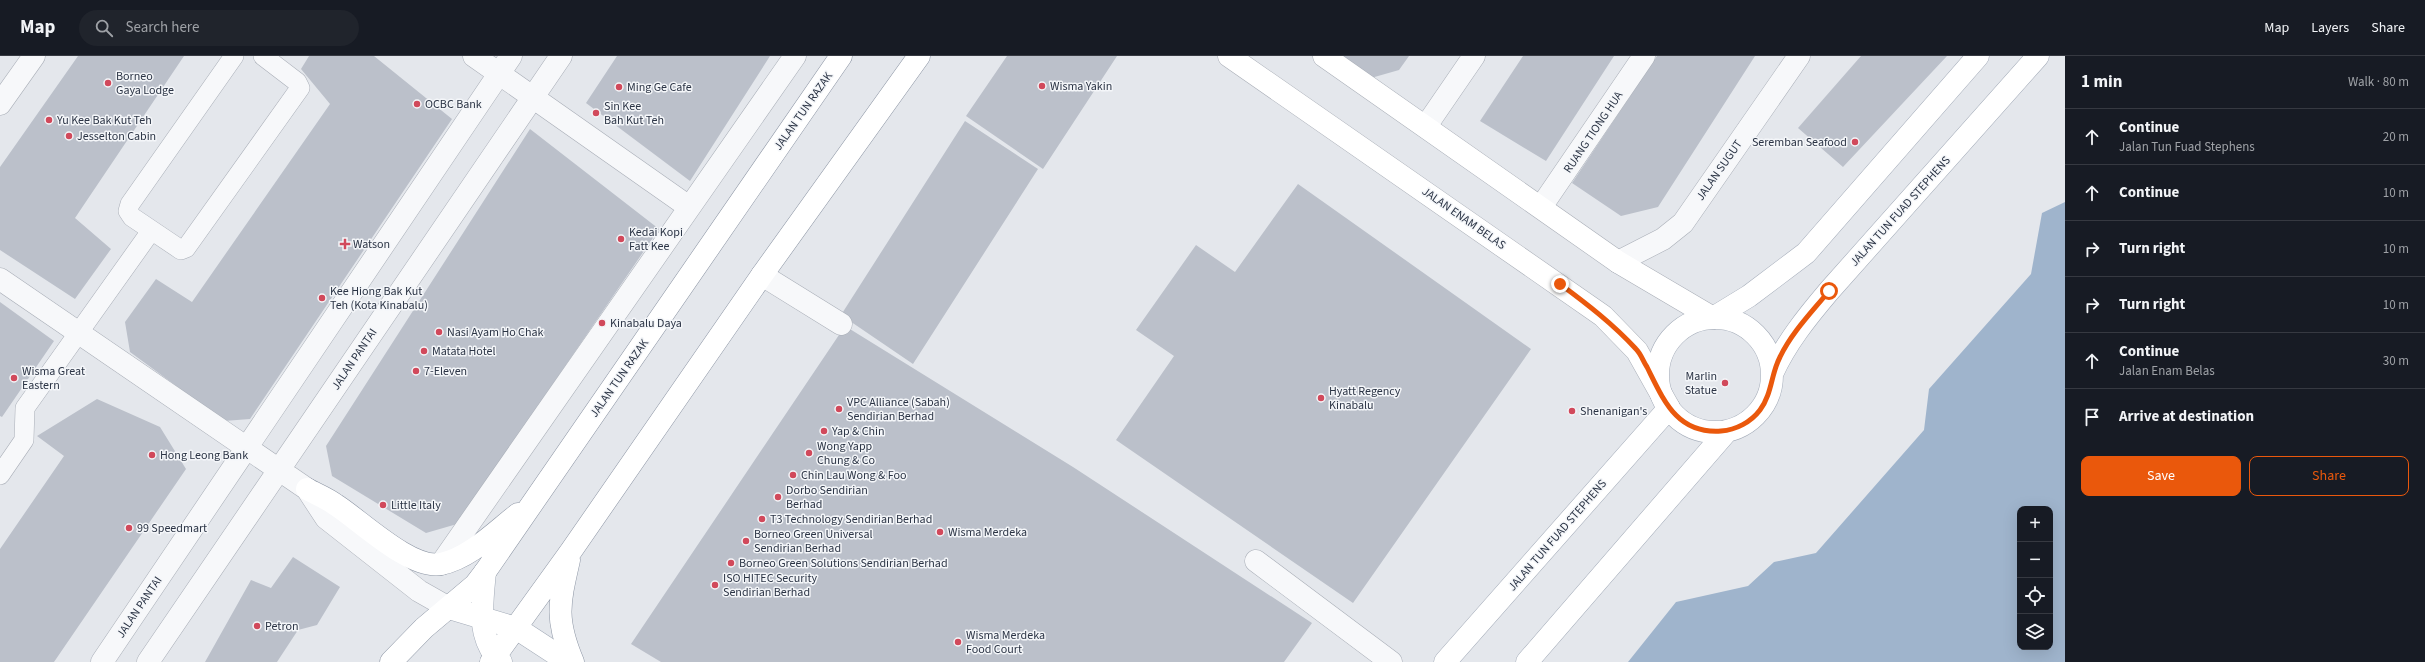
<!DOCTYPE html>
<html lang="en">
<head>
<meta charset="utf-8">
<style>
	body { margin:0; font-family:"Source Sans 3",sans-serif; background:#20242c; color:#f1f3f6 }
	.controls { position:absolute; right:12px; bottom:12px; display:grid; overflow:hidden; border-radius:8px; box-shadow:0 4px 16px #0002 }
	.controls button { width:36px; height:36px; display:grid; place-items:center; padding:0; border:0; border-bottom:1px solid #363941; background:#171b24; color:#f1f3f6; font:20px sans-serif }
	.stop { position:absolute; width:12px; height:12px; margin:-9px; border:3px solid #ea580c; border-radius:50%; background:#fff }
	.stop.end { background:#ea580c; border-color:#fff; box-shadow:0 1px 4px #0008 }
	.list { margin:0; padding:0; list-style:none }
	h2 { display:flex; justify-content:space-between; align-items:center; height:52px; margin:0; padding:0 16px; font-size:17px }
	h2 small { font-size:13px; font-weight:400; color:#9ea1a6 }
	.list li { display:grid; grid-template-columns:26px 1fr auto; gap:12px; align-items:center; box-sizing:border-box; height:56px; padding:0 16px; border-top:1px solid #363941 }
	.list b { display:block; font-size:15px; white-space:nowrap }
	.list p { margin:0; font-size:13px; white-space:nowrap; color:#9ea1a6 }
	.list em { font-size:13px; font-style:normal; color:#9ea1a6 }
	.actions { display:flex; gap:8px; padding:12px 16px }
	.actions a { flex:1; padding:9px 0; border:1px solid #ea580c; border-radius:8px; text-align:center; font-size:14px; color:#ea580c }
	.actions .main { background:#ea580c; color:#fff }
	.icon { flex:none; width:22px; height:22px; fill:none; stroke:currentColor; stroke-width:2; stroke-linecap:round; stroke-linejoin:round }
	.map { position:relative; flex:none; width:2065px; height:606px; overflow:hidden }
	header { display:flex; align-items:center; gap:24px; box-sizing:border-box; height:56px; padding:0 20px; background:#171b24; border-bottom:1px solid #363941 }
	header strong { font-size:19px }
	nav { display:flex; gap:22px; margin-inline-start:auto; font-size:14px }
	.search { width:280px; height:36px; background:#20242c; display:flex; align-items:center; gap:10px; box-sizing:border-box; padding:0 14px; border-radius:22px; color:#9ea1a6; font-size:15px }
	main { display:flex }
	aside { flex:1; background:#171b24 }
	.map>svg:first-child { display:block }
	.water { fill:#9fb4cc; fill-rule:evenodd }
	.building { fill:#bbc0ca }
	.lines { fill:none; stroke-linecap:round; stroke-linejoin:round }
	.lane-casing { stroke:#a9aeb7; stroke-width:20 }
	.street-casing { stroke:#a9aeb7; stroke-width:23 }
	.secondary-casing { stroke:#a9aeb7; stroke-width:23 }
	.primary-casing { stroke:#a3abb8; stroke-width:23 }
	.highway-casing { stroke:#8b94a3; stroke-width:23 }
	.lane { stroke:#f7f8fa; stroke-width:19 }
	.street { stroke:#f7f8fa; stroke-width:22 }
	.secondary { stroke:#fff; stroke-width:22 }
	.primary { stroke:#fff; stroke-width:22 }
	.highway { stroke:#fff; stroke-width:22 }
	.route { stroke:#ea580c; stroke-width:5 }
	.poi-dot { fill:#d1495b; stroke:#f4f6f9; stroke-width:1.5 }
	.labels { text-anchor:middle; stroke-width:3; stroke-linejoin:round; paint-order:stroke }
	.poi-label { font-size:12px; fill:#2b3445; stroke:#f4f6f9; text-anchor:start }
	.street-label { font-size:12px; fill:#2b3445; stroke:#f4f6f9 }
</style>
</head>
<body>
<header>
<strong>Map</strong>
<div class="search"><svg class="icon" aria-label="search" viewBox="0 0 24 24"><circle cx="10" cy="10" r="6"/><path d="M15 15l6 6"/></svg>Search here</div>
<nav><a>Map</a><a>Layers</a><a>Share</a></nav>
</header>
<main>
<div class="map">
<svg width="2065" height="606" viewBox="0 0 2065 606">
	<rect width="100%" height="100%" fill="#e4e7ec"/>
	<path class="water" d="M 2065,146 L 2065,606 L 1628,606 L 1676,546 L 1748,530 L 1774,506 L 1816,497 L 1924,374 L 1929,333 L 2031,218 L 2042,157 ZM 2020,453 L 2050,453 L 2050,591 L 2020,591 Z"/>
	<path class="building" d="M 78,0 L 184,0 L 75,162 L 111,193 L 75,243 L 0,194 L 0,111 Z
		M 309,0 L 374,0 L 452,63 L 250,363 L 224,365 L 130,296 L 125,266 L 156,223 L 192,246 L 330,48 L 301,13 Z
		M 617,0 L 770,0 L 690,125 L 586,47 Z
		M 1007,0 L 1117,0 L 1043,113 L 966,60 Z
		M 1340,0 L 1409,0 L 1399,14 L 1371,22 Z
		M 1523,0 L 1614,0 L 1546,105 L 1480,65 Z
		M 1657,0 L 1755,0 L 1658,151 L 1621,160 L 1572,127 Z
		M 1861,0 L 1947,0 L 1843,111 L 1798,72 Z
		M 965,65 L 1038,113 L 913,308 L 841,259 Z
		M 530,73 L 659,173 L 457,468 L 426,477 L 332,420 L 326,390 Z
		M 1298,128 L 1531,293 L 1353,547 L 1116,384 L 1174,300 L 1136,274 L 1196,189 L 1235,216 Z
		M 0,246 L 54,285 L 2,361 L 0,360 Z
		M 845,270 L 1073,411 L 1312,567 L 1284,606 L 661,606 L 631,588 Z
		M 97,343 L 160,371 L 186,413 L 54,606 L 0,606 L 0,493 L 64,400 L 37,380 Z
		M 293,501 L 340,531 L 317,569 L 298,574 L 277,606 L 205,606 L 251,524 L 271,532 Z"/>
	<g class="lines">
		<g class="lane-casing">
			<path id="lane" d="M 234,0 L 130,148 L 128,155 L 132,161 L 181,194 L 186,192 L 300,32 L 297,26 L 263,0
				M 0,419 L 24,384 L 25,352 L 151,175"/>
		</g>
		<g class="street-casing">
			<path id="street" d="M 474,0 L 689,151
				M 0,48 L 34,0
				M 1426,70 L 1474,0
				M 1541,151 L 1644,0
				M 1618,206 L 1663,183 L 1683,167 L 1799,0
				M 762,219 L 841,268
				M 0,223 L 307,433 L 326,462 L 419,535 L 449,552
				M 1256,505 L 1391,606
				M 441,508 L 795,0
				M 102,606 L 511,0
				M 148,606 L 561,0"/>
		</g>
		<g class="secondary-casing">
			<path id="secondary" d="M 1229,0 L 1603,260 L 1637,295 L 1669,352
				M 1324,0 L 1618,206 L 1713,262"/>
		</g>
		<g class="primary-casing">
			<path id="primary" d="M 1713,262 L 1749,240 L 1806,197 L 1978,0
				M1658 319a57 57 0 1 1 114 0a57 57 0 1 1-114 0Z
				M 1772,318 C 1786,287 1807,261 1829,235 L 2038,0
				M 485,516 C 482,547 476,582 501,606
				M 449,552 L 516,572 L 568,606
				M 1445,606 L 1669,352
				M 1527,606 L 1727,375"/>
		</g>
		<g class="highway-casing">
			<path id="highway" d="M 307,433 C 316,438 327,442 336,449 C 361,465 411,514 441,508 C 470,502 496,475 518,458
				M 569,504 C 559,548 555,563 573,606
				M 391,606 L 424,572 L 475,529 L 485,516 L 841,0
				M 491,606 L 571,495 L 762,219 L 919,0"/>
		</g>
		<use href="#lane" class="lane"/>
		<use href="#street" class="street"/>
		<use href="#secondary" class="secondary"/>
		<use href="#primary" class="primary"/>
		<use href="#highway" class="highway"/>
	</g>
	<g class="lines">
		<path class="route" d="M 1560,228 C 1587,248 1613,268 1636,293 C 1641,298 1643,305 1647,311 C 1664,345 1677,378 1721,375 C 1736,374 1751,366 1760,354 C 1772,338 1771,318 1780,301 C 1792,276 1812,256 1829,235"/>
	</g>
	<g class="poi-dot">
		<circle cx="108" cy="27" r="4"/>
		<circle cx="1042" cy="30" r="4"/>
		<circle cx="619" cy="31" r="4"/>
		<circle cx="417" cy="48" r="4"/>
		<circle cx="596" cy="57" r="4"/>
		<circle cx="49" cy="64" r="4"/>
		<circle cx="69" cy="80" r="4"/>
		<circle cx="1855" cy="86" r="4"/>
		<circle cx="621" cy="183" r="4"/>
		<path d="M343 182h4v4h4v4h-4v4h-4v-4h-4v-4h4z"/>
		<circle cx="322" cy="242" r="4"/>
		<circle cx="602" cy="267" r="4"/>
		<circle cx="439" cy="276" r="4"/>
		<circle cx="424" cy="295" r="4"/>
		<circle cx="416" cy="315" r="4"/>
		<circle cx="14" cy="322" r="4"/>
		<circle cx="1725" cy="327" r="4"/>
		<circle cx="1321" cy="342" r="4"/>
		<circle cx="839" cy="353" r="4"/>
		<circle cx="1572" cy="355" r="4"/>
		<circle cx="824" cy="375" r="4"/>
		<circle cx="809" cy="397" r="4"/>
		<circle cx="152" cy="399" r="4"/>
		<circle cx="793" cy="419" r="4"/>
		<circle cx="778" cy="441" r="4"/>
		<circle cx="383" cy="449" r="4"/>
		<circle cx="762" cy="463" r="4"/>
		<circle cx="129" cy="472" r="4"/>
		<circle cx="940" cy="476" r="4"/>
		<circle cx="746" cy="485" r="4"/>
		<circle cx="731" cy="507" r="4"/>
		<circle cx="715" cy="529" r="4"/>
		<circle cx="257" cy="570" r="4"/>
		<circle cx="958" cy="586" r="4"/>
	</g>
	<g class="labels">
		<g class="poi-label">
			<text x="116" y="24">Borneo<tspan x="116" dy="14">Gaya Lodge</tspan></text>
			<text x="1050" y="34">Wisma Yakin</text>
			<text x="627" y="35">Ming Ge Cafe</text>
			<text x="425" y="52">OCBC Bank</text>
			<text x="604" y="54">Sin Kee<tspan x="604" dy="14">Bah Kut Teh</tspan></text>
			<text x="57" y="68">Yu Kee Bak Kut Teh</text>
			<text x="77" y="84">Jesselton Cabin</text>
			<text x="1847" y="90" text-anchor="end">Seremban Seafood</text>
			<text x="629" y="180">Kedai Kopi<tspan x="629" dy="14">Fatt Kee</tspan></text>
			<text x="353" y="192">Watson</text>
			<text x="330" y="239">Kee Hiong Bak Kut<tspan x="330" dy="14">Teh (Kota Kinabalu)</tspan></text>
			<text x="610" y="271">Kinabalu Daya</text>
			<text x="447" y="280">Nasi Ayam Ho Chak</text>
			<text x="432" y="299">Matata Hotel</text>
			<text x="22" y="319">Wisma Great<tspan x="22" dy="14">Eastern</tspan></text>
			<text x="424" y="319">7-Eleven</text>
			<text x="1717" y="324" text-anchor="end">Marlin<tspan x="1717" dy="14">Statue</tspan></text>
			<text x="1329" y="339">Hyatt Regency<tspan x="1329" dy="14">Kinabalu</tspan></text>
			<text x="847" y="350">VPC Alliance (Sabah)<tspan x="847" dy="14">Sendirian Berhad</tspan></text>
			<text x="1580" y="359">Shenanigan's</text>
			<text x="832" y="379">Yap &amp; Chin</text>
			<text x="817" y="394">Wong Yapp<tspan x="817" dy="14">Chung &amp; Co</tspan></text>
			<text x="160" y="403">Hong Leong Bank</text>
			<text x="801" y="423">Chin Lau Wong &amp; Foo</text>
			<text x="786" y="438">Dorbo Sendirian<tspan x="786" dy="14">Berhad</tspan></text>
			<text x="391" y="453">Little Italy</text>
			<text x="770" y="467">T3 Technology Sendirian Berhad</text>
			<text x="137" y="476">99 Speedmart</text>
			<text x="948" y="480">Wisma Merdeka</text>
			<text x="754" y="482">Borneo Green Universal<tspan x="754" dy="14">Sendirian Berhad</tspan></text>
			<text x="739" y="511">Borneo Green Solutions Sendirian Berhad</text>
			<text x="723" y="526">ISO HITEC Security<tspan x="723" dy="14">Sendirian Berhad</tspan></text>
			<text x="265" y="574">Petron</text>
			<text x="966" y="583">Wisma Merdeka<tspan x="966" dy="14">Food Court</tspan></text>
		</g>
		<g class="street-label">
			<text transform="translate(803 55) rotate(-55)" y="4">JALAN TUN RAZAK</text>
			<text transform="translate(1593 76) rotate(-56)" y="4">RUANG TIONG HUA</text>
			<text transform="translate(1719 114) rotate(-55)" y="4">JALAN SUGUT</text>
			<text transform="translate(1900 155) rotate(-48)" y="4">JALAN TUN FUAD STEPHENS</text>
			<text transform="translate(1464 162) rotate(35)" y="4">JALAN ENAM BELAS</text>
			<text transform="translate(354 303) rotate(-56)" y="4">JALAN PANTAI</text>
			<text transform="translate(619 322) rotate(-55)" y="4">JALAN TUN RAZAK</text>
			<text transform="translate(1557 479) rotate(-49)" y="4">JALAN TUN FUAD STEPHENS</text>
			<text transform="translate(139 551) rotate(-56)" y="4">JALAN PANTAI</text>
		</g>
	</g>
</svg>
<div class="controls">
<button>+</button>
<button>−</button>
<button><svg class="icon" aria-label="locate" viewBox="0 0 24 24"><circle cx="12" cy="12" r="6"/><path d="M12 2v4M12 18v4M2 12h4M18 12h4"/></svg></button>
<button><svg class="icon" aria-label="layers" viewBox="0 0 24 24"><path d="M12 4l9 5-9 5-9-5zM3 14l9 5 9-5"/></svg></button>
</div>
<div class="stop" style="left:1829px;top:235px"></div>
<div class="stop end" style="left:1560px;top:228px"></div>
</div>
<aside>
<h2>1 min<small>Walk · 80 m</small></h2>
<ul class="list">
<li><svg class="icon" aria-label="ahead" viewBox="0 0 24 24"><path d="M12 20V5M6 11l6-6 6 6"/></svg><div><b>Continue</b><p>Jalan Tun Fuad Stephens</p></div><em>20 m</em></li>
<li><svg class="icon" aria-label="ahead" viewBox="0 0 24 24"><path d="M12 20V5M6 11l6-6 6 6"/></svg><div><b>Continue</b></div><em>10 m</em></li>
<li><svg class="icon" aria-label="right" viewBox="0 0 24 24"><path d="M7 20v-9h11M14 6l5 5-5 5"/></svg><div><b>Turn right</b></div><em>10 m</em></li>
<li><svg class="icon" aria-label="right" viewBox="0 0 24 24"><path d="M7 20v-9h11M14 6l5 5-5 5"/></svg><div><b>Turn right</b></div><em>10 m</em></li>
<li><svg class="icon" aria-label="ahead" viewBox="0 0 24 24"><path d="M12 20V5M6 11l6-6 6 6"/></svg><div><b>Continue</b><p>Jalan Enam Belas</p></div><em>30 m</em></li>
<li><svg class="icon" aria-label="arrive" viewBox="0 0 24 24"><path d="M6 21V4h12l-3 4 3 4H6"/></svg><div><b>Arrive at destination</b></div></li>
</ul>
<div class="actions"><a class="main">Save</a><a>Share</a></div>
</aside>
</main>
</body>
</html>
